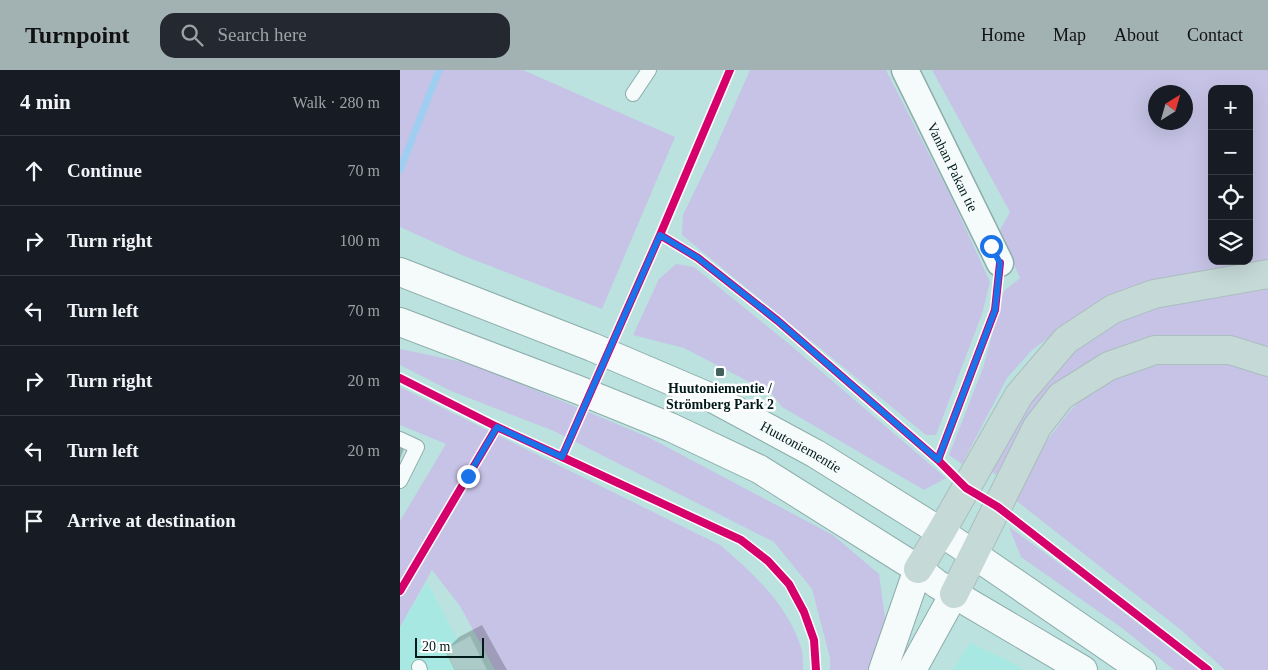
<!DOCTYPE html>
<html lang="en">
<head>
<meta charset="utf-8">
<style>
	body { margin:0; font-family:Georgia,serif; background:#242831; color:#f1f3f6 }
	.controls { position:absolute; right:15px; top:15px; display:grid; overflow:hidden; border-radius:10px; box-shadow:0 5px 20px #0002 }
	.controls button { width:45px; height:45px; display:grid; place-items:center; padding:0; border:0; border-bottom:1px solid #363941; background:#171b24; color:#f1f3f6; font:25px sans-serif }
	.compass { position:absolute; left:748px; top:15px; width:45px; height:45px; border-radius:50%; background:#171b24; box-shadow:0 5px 20px #0002; rotate:37deg }
	.scale { position:absolute; left:15px; bottom:12px; width:69px; box-sizing:border-box; padding-left:5px; border:2px solid #001b1a; border-top:0; font-size:14px; line-height:18px; white-space:nowrap; color:#001b1a; -webkit-text-stroke:4px #fff; paint-order:stroke }
	.stop { position:absolute; width:15px; height:15px; margin:-11px; border:4px solid #1a73e8; border-radius:50%; background:#fff }
	.stop.end { background:#1a73e8; border-color:#fff; box-shadow:0 1px 5px #0008 }
	.list { margin:0; padding:0; list-style:none }
	h2 { display:flex; justify-content:space-between; align-items:center; height:65px; margin:0; padding:0 20px; font-size:21px }
	h2 small { font-size:16px; font-weight:400; color:#9ea1a6 }
	.list li { display:grid; grid-template-columns:32px 1fr auto; gap:15px; align-items:center; box-sizing:border-box; height:70px; padding:0 20px; border-top:1px solid #363941 }
	.list b { display:block; font-size:19px; white-space:nowrap }
	.list em { font-size:16px; font-style:normal; color:#9ea1a6 }
	.icon { flex:none; width:28px; height:28px; fill:none; stroke:currentColor; stroke-width:2; stroke-linecap:round; stroke-linejoin:round }
	.map { position:relative; flex:none; width:868px; height:600px; overflow:hidden }
	header { display:flex; align-items:center; gap:30px; box-sizing:border-box; height:70px; padding:0 25px; background:#a2b1b2; color:#111 }
	header strong { font-size:24px }
	nav { display:flex; gap:28px; margin-inline-start:auto; font-size:18px }
	.search { width:350px; height:45px; background:#242831; display:flex; align-items:center; gap:12px; box-sizing:border-box; padding:0 18px; border-radius:15px; color:#9ea1a6; font-size:19px }
	main { display:flex }
	aside { flex:1; background:#171b24 }
	.map>svg:first-child { display:block }
	.built { fill:#a8e8e3 }
	.green { fill:#c6c3e6; fill-rule:evenodd }
	.shadow { fill:#0003 }
	.lines { fill:none; stroke-linecap:round; stroke-linejoin:round }
	.stream { stroke:#9fcef0; stroke-width:7 }
	.building { fill:#accbc8; stroke:#a1c0bd }
	.lane-casing { stroke:#8dadaa; stroke-width:16 }
	.street-casing { stroke:#8dadaa; stroke-width:29 }
	.secondary-casing { stroke:#8dadaa; stroke-width:30 }
	.highway-casing { stroke:#aabebd; stroke-width:30 }
	.lane { stroke:#f5fbfa; stroke-width:14 }
	.street { stroke:#f5fbfa; stroke-width:26 }
	.secondary { stroke:#f5fbfa; stroke-width:28 }
	.highway { stroke:#c5d9d7; stroke-width:28 }
	.cycleway-casing { stroke:#fff; stroke-width:11 }
	.cycleway { stroke:#d6006c; stroke-width:8 }
	.route { stroke:#1a73e8; stroke-width:6 }
	.poi-dot { fill:#41615f; stroke:#fff; stroke-width:2 }
	.labels { text-anchor:middle; stroke-width:5; stroke-linejoin:round; paint-order:stroke }
	.street-label { font-size:14px; fill:#001b1a; stroke:#fff }
	.poi-label { font-size:14px; font-weight:bold; fill:#001b1a; stroke:#fff }
</style>
</head>
<body>
<header>
<strong>Turnpoint</strong>
<div class="search"><svg class="icon" aria-label="search" viewBox="0 0 24 24"><circle cx="10" cy="10" r="6"/><path d="M15 15l6 6"/></svg>Search here</div>
<nav><a>Home</a><a>Map</a><a>About</a><a>Contact</a></nav>
</header>
<main>
<aside>
<h2>4 min<small>Walk · 280 m</small></h2>
<ul class="list">
<li><svg class="icon" aria-label="ahead" viewBox="0 0 24 24"><path d="M12 20V5M6 11l6-6 6 6"/></svg><div><b>Continue</b></div><em>70 m</em></li>
<li><svg class="icon" aria-label="right" viewBox="0 0 24 24"><path d="M7 20v-9h11M14 6l5 5-5 5"/></svg><div><b>Turn right</b></div><em>100 m</em></li>
<li><svg class="icon" aria-label="left" viewBox="0 0 24 24"><path d="M17 20v-9H6M10 6l-5 5 5 5"/></svg><div><b>Turn left</b></div><em>70 m</em></li>
<li><svg class="icon" aria-label="right" viewBox="0 0 24 24"><path d="M7 20v-9h11M14 6l5 5-5 5"/></svg><div><b>Turn right</b></div><em>20 m</em></li>
<li><svg class="icon" aria-label="left" viewBox="0 0 24 24"><path d="M17 20v-9H6M10 6l-5 5 5 5"/></svg><div><b>Turn left</b></div><em>20 m</em></li>
<li><svg class="icon" aria-label="arrive" viewBox="0 0 24 24"><path d="M6 21V4h12l-3 4 3 4H6"/></svg><div><b>Arrive at destination</b></div></li>
</ul>
</aside>
<div class="map">
<svg width="868" height="600" viewBox="0 0 868 600">
	<rect width="100%" height="100%" fill="#bbe2df"/>
	<path class="built" d="M 27,512 L 73,600 L 0,600 L 0,556 Z
		M 570,573 L 607,590 L 625,600 L 553,600 Z"/>
	<path class="green" d="M 0,0 L 123,0 L 275,67 L 202,239 L 64,186 L 0,157 Z
		M 350,0 L 486,0 L 553,131 L 590,212 L 582,244 L 536,365 L 526,365 L 282,165 L 283,145 L 315,79 Z
		M 532,0 L 868,0 L 868,190 L 737,216 L 693,237 L 633,279 L 607,308 L 562,394 L 549,385 L 583,298 L 604,221 L 620,208 L 599,162 L 610,142 ZM 812,19 L 849,19 L 849,191 L 812,191 ZM 756,22 L 786,22 L 786,52 L 756,52 Z
		M 276,194 L 294,197 L 388,273 L 546,408 L 524,420 L 382,337 L 371,323 L 284,278 L 233,265 L 259,209 Z
		M 868,215 L 868,277 L 844,270 L 793,266 L 743,268 L 708,282 L 633,340 L 596,405 L 591,401 L 621,340 L 680,275 L 713,254 L 756,236 Z
		M 0,279 L 73,294 L 248,367 L 433,465 L 479,504 L 485,548 L 468,600 L 430,600 L 430,588 L 412,519 L 374,472 L 154,361 L 51,321 L 0,295 Z
		M 789,290 L 833,295 L 868,305 L 868,600 L 825,600 L 781,560 L 614,429 L 639,381 L 668,343 L 688,322 L 731,300 Z
		M 0,317 L 320,475 C 353,503 387,534 401,577 C 403,584 403,593 403,600 L 95,600 L 60,536 L 32,500 L 0,557 L 0,451 L 46,374 L 0,355 Z
		M 609,457 L 683,511 L 798,600 L 774,600 L 722,558 L 621,487 Z"/>
	<path class="shadow" d="M 0,368 L 7,370 L 0,389 Z
		M 82,555 L 107,600 L 57,600 L 46,580 L 59,567 Z"/>
	<g class="lines">
		<path class="stream" d="M 0,100 L 39,0"/>
	</g>
	<path class="building" d="M 70,566 L 87,600 L 55,600 L 45,580 Z"/>
	<g class="lines">
		<g class="lane-casing">
			<path id="lane" d="M 233,24 L 249,0
				M 0,369 L 17,377 L 0,411
				M 19,597 L 20,600"/>
		</g>
		<g class="street-casing">
			<g id="street">
				<path id="s1" d="M 505,0 L 600,193"/>
			</g>
		</g>
		<g class="secondary-casing">
			<g id="secondary">
				<path id="s2" d="M 0,202 L 192,277 L 314,329 L 416,384 L 541,462 L 742,600"/>
				<path d="M 0,252 L 176,319 L 270,357 L 359,399 L 518,499 L 537,514 L 683,600"/>
				<path d="M 483,600 L 518,499"/>
				<path d="M 512,600 L 554,524"/>
			</g>
		</g>
		<g class="highway-casing">
			<path id="highway" d="M 518,499 L 541,462 L 619,325 L 666,270 L 713,239 L 754,224 L 868,204
				M 554,524 L 637,357 L 661,326 L 709,296 L 755,280 L 830,280 L 868,292"/>
		</g>
		<use href="#lane" class="lane"/>
		<use href="#street" class="street"/>
		<use href="#secondary" class="secondary"/>
		<use href="#highway" class="highway"/>
		<g class="cycleway-casing">
			<path id="cycleway" d="M 260,165 L 298,188 L 378,251 L 538,390 L 566,418 L 598,437 L 808,600
				M 0,308 L 97,357 L 162,387 L 260,165 L 330,0
				M 162,387 L 341,470 L 368,491 L 389,514 L 404,542 L 414,570 L 416,600
				M 538,390 L 595,240 L 600,193
				M 0,521 L 97,357"/>
		</g>
		<use href="#cycleway" class="cycleway"/>
	</g>
	<g class="lines">
		<path class="route" d="M 68,406 L 97,357 L 162,387 L 260,165 L 298,188 L 378,251 L 538,390 L 595,240 L 600,193 L 591,176"/>
	</g>
	<rect class="poi-dot" x="315" y="297" width="10" height="10" rx="2.5"/>
	<g class="labels">
		<g class="street-label">
			<text dy="5" stroke="none"><textPath href="#s1" startOffset="108">Vanhan Pakan tie</textPath></text>
			<text dy="5" stroke="none"><textPath href="#s2" startOffset="438">Huutoniementie</textPath></text>
		</g>
		<g class="poi-label">
			<text x="320" y="323">Huutoniementie /<tspan x="320" dy="16">Strömberg Park 2</tspan></text>
		</g>
	</g>
</svg>
<div class="controls">
<button>+</button>
<button>−</button>
<button><svg class="icon" aria-label="locate" viewBox="0 0 24 24"><circle cx="12" cy="12" r="6"/><path d="M12 2v4M12 18v4M2 12h4M18 12h4"/></svg></button>
<button><svg class="icon" aria-label="layers" viewBox="0 0 24 24"><path d="M12 4l9 5-9 5-9-5zM3 14l9 5 9-5"/></svg></button>
</div>
<svg class="compass" viewBox="-18 -18 36 36"><path d="M0-13l5 13h-10z" fill="#e53935"/><path d="M0 13l5-13h-10z" fill="#9ea1a6"/></svg>
<div class="scale">20 m</div>
<div class="stop" style="left:591px;top:176px"></div>
<div class="stop end" style="left:68px;top:406px"></div>
</div>
</main>
</body>
</html>
